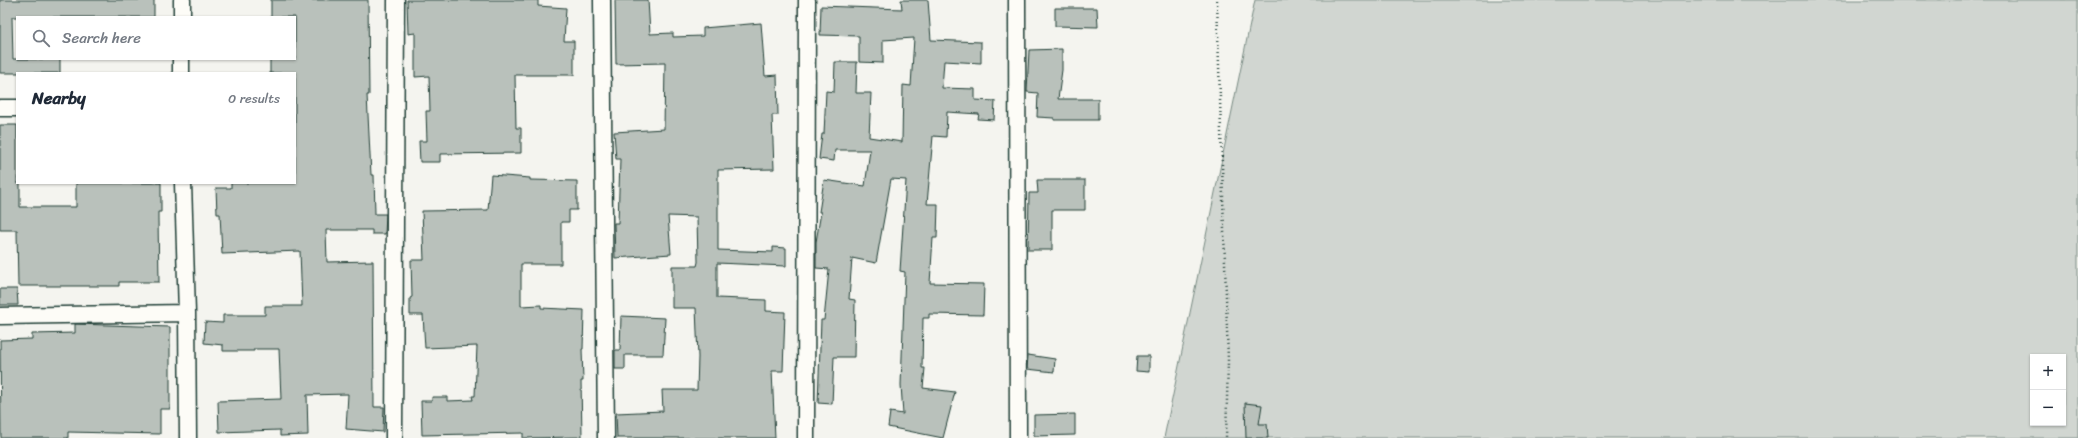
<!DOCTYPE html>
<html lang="en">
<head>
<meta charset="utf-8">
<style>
	body { margin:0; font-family:Sriracha,sans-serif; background:#f2f2f3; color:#1f2937 }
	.controls { position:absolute; right:12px; bottom:12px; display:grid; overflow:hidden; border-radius:0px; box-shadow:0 1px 3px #0004 }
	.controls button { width:36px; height:36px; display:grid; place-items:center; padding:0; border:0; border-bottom:1px solid #e0e1e3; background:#fff; color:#1f2937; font:20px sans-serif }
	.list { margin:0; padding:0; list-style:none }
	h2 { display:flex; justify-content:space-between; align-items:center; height:52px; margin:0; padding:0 16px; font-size:17px }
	h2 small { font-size:13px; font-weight:400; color:#747a83 }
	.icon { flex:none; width:22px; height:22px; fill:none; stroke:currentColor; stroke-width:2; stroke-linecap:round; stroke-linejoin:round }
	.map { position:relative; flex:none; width:2078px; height:438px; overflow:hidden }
	.search { position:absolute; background:#fff; box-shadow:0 1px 3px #0004; left:16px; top:16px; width:280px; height:44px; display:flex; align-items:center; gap:10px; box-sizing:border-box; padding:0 14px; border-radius:0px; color:#747a83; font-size:15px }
	.panel { position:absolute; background:#fff; box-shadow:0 1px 3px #0004; left:16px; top:72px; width:280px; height:112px; border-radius:0px }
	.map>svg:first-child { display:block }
	.green { fill:#d1d6d1; stroke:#788a82; fill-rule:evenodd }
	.building { fill:#b9c1bb; stroke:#1f3d34 }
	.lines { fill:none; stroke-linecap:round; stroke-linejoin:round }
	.street-casing { stroke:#1f3d34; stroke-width:19 }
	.path { stroke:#1f3d34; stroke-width:2.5; stroke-dasharray:1 3; stroke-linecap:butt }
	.street { stroke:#fdfcf7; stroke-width:16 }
</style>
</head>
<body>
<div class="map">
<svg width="2078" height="438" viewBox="0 0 2078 438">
	<rect width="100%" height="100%" fill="#f4f4ef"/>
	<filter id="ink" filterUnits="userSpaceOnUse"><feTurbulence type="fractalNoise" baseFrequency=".025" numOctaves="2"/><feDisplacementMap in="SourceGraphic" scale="8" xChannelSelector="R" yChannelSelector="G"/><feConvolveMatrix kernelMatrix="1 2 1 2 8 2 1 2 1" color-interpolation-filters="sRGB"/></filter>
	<g filter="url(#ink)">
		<path class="green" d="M 1255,0 L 2078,0 L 2078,438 L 1164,438 ZM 2033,357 L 2063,357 L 2063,423 L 2033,423 Z"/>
		<path class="building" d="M 0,0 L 154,0 L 154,17 L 12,17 L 13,59 L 60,59 L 60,73 L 0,73 Z
			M 271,0 L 368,0 L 369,95 L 367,95 L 371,175 L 374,175 L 375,214 L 386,214 L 385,234 L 372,234 L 372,230 L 326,230 L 327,262 L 373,261 L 374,407 L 384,407 L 383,432 L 346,429 L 348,394 L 307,395 L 308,435 L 280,436 L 280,430 L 219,432 L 218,401 L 281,399 L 279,349 L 254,349 L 254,351 L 223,351 L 223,345 L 204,343 L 205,322 L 223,323 L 223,315 L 265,315 L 265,306 L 302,306 L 300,251 L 222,254 L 220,214 L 217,214 L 216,188 L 231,188 L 231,183 L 295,183 L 295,73 L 270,73 L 270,59 L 295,59 L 295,17 L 271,17 Z
			M 407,0 L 538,0 L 538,6 L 566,8 L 564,41 L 574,41 L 574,75 L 515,75 L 516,128 L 521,128 L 521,153 L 440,154 L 440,162 L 420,162 L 419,141 L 427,141 L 426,111 L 430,111 L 429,76 L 415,77 L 415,33 L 408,34 Z
			M 615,0 L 648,0 L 650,34 L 673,33 L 673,37 L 703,36 L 703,28 L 761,23 L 765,76 L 777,75 L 778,115 L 772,115 L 774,169 L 718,170 L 718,250 L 773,252 L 773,247 L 786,248 L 786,266 L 717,263 L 717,298 L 766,300 L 766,311 L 785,312 L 783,371 L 772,371 L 775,438 L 617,438 L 616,413 L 663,411 L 662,390 L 697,390 L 698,357 L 696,308 L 672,308 L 672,266 L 697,266 L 698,262 L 697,217 L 668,216 L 671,254 L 615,258 L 614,223 L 618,223 L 620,159 L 616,159 L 614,132 L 664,129 L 665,63 L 616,64 Z
			M 901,0 L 928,0 L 931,40 L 981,42 L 981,63 L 944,61 L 942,88 L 975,89 L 975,100 L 995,101 L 994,120 L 978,119 L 979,114 L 947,112 L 946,137 L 933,136 L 927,204 L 938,204 L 937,238 L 933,238 L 930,283 L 984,284 L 983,315 L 929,314 L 929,318 L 923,318 L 922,368 L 925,368 L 923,388 L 955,392 L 943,438 L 888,427 L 890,412 L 903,414 L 901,385 L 905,272 L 900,271 L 906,180 L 891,179 L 876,263 L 852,258 L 849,299 L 855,300 L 854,357 L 834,357 L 832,404 L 818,403 L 821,320 L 824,320 L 829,269 L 816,268 L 816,242 L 821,212 L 819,212 L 824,180 L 865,186 L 870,150 L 835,150 L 834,161 L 819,159 L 822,134 L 824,134 L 826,91 L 834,92 L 835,62 L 857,62 L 856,93 L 871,93 L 869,137 L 902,142 L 903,85 L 911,86 L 914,38 L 883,40 L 883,63 L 859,62 L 859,36 L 820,35 L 821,6 L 902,9 Z
			M 1055,8 L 1097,8 L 1098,27 L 1055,26 Z
			M 1062,49 L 1062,70 L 1058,99 L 1098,99 L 1098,120 L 1054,120 L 1054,118 L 1037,117 L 1038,93 L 1027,92 L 1029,50 Z
			M 0,125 L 17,125 L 17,183 L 20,183 L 20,207 L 76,207 L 76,183 L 161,183 L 161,212 L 158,212 L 158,219 L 159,282 L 119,282 L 119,286 L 18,286 L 17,230 L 0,230 Z
			M 491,175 L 530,178 L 530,180 L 577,181 L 577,210 L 569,210 L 569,222 L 561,222 L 561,264 L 521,264 L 521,306 L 541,305 L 541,308 L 584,310 L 583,349 L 582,349 L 583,381 L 581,381 L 582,437 L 523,438 L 523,433 L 422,435 L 421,401 L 432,401 L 432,397 L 447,397 L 447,401 L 473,400 L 472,396 L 475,396 L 477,346 L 425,348 L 423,315 L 410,315 L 410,298 L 412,297 L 411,260 L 424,260 L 422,211 L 488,210 Z
			M 1037,180 L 1085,180 L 1085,210 L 1052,210 L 1052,250 L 1028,250 L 1029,193 L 1038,193 Z
			M 0,289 L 17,289 L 18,305 L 0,305 Z
			M 621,316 L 665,318 L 663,355 L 625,355 L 625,369 L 615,369 L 615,350 L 620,350 Z
			M 75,324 L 170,327 L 170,409 L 160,409 L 160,434 L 68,432 L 68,438 L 1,438 L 0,340 L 32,339 L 32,334 L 75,333 Z
			M 1028,355 L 1055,359 L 1054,372 L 1027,369 Z
			M 1137,356 L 1149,356 L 1149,372 L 1136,371 Z
			M 1245,403 L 1262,405 L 1259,424 L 1267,424 L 1268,438 L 1246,438 Z
			M 1075,414 L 1075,435 L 1034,436 L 1034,415 Z"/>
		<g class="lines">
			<g class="street-casing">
				<path id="street" d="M 602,0 L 606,438
					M 1017,0 L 1018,438
					M 182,17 L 182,0
					M 181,73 L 181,59
					M 0,108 L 17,108
					M 183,183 L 187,313 L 188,438
					M 0,316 L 187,313
					M 394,438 L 396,0
					M 806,438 L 807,0"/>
			</g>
			<path class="path" d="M 1217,0 L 1228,361 L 1226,438"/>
			<use href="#street" class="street"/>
		</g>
	</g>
</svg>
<div class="controls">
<button>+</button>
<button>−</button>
</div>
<div class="search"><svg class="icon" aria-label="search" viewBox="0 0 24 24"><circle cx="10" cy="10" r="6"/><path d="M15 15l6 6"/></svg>Search here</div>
<section class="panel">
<h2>Nearby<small>0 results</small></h2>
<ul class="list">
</ul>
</section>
</div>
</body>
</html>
